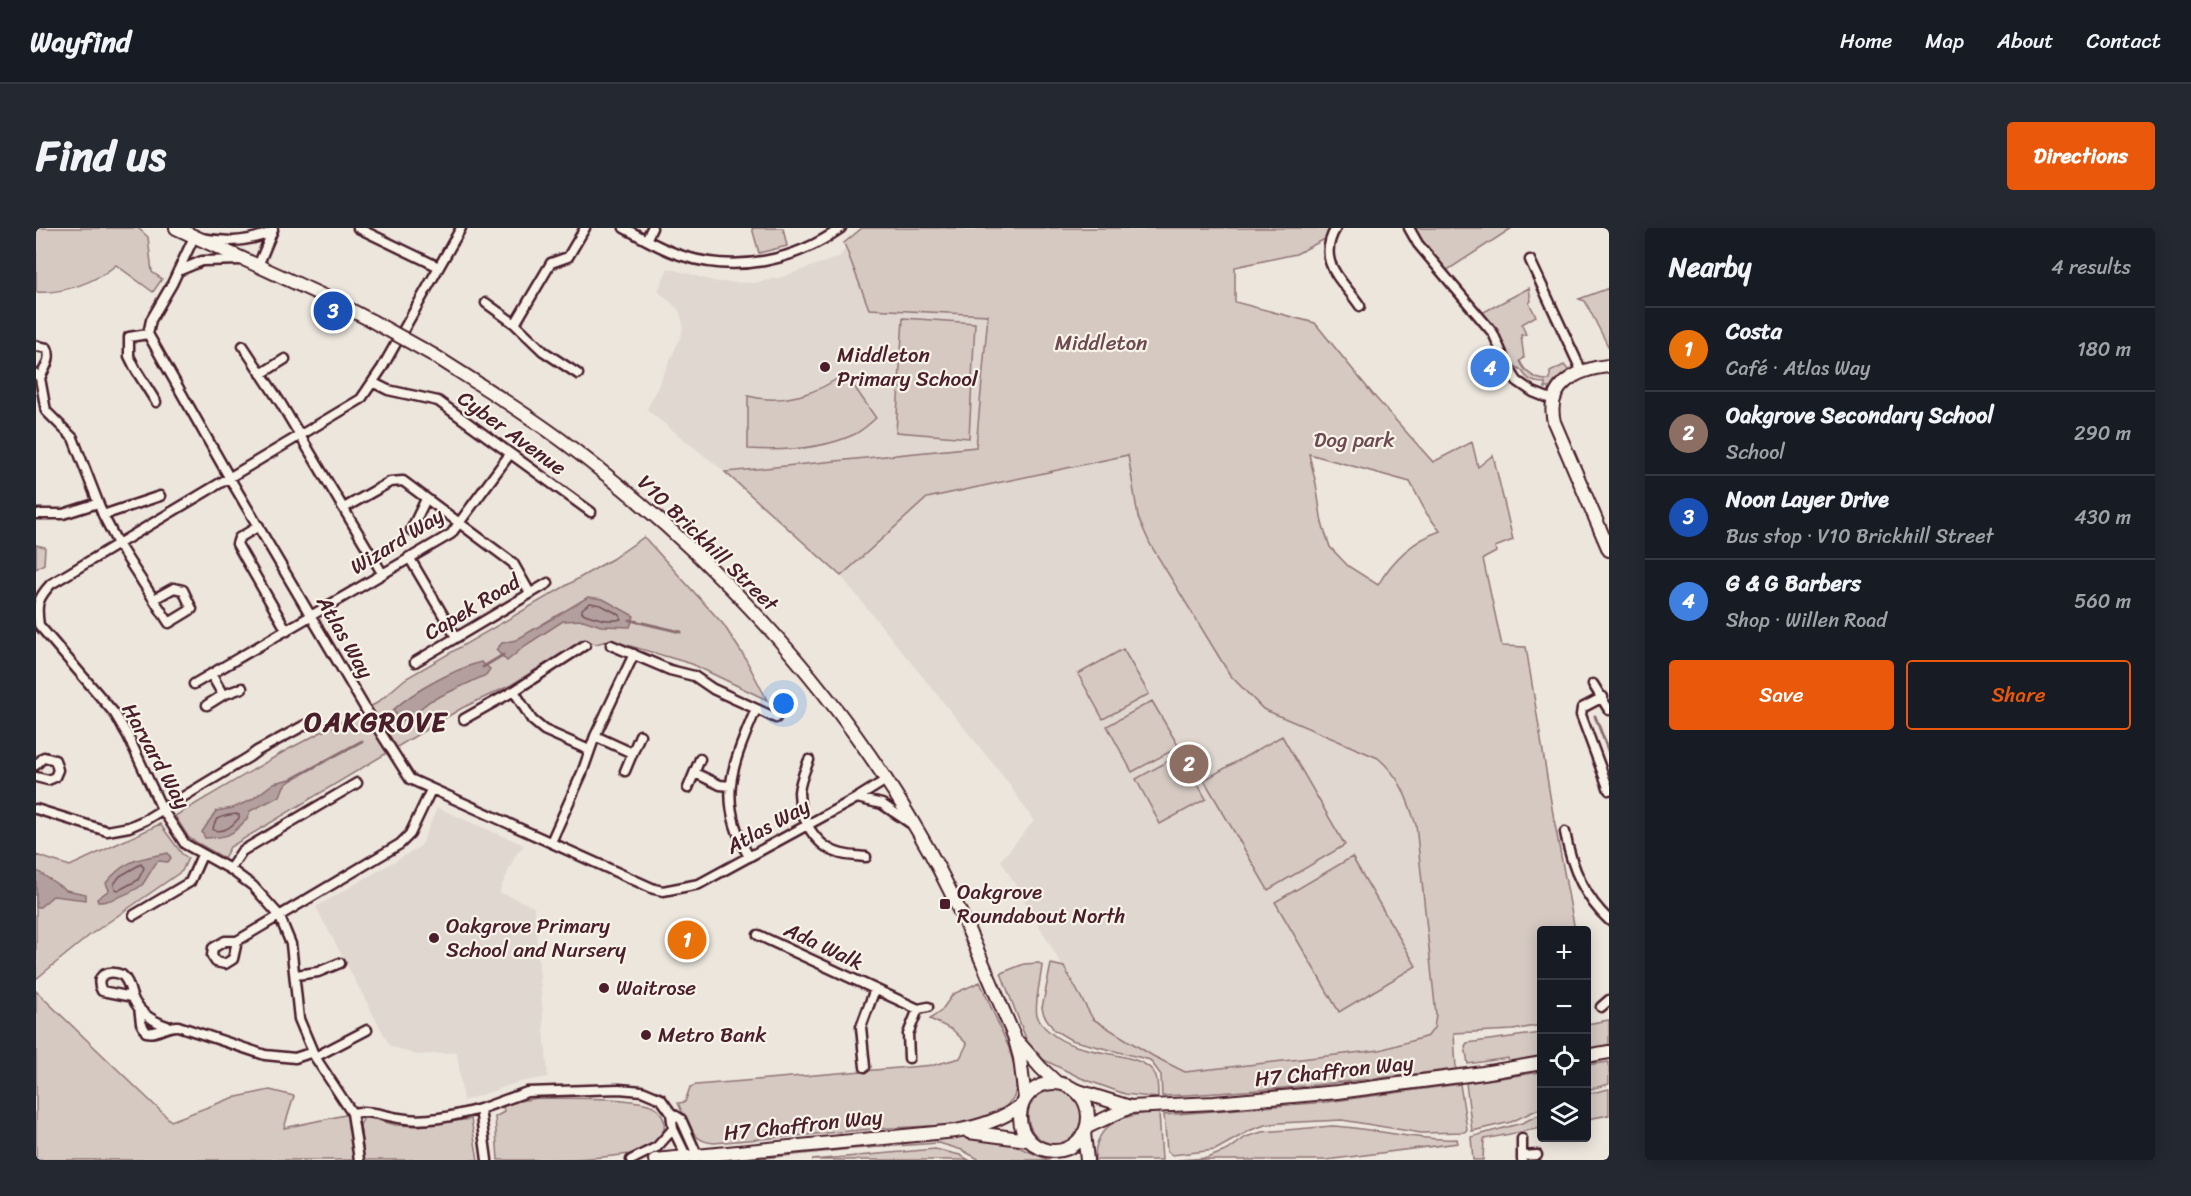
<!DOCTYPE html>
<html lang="en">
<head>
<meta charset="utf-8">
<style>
	body { margin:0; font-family:Sriracha,sans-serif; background:#242831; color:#f1f3f6 }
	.controls { position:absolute; right:18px; bottom:18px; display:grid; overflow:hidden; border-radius:6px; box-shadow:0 3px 15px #0003 }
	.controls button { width:54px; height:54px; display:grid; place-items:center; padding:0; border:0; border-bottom:2px solid #363941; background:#171b24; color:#f1f3f6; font:30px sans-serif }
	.you { position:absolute; left:748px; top:476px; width:21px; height:21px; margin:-15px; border:4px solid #fff; border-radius:50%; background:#1a73e8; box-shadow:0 0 0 9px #1a73e833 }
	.badge { display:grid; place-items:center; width:39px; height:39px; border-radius:50%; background:#ea580c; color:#fff; font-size:20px; font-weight:700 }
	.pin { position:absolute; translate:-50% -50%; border:3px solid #fff; box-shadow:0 2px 6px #0006 }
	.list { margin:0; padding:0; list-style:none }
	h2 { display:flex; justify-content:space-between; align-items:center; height:78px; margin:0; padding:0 24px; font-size:26px }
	h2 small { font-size:20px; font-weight:400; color:#9ea1a6 }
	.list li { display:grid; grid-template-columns:39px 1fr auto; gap:18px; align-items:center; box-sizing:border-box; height:84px; padding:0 24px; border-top:2px solid #363941 }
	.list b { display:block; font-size:22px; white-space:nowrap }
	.list p { margin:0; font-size:20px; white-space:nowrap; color:#9ea1a6 }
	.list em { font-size:20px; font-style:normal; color:#9ea1a6 }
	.actions { display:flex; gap:12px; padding:18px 24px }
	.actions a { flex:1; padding:14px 0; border:2px solid #ea580c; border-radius:6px; text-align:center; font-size:21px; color:#ea580c }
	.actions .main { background:#ea580c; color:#fff }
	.icon { flex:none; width:33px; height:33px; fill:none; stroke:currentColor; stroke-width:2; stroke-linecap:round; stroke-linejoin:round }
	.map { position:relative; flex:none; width:1573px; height:932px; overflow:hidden; border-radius:6px }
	header { display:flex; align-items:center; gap:36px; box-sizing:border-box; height:84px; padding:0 30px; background:#171b24; border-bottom:2px solid #363941 }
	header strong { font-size:28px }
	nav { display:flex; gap:33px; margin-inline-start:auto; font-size:21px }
	.intro { display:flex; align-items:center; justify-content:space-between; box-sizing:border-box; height:144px; padding:0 36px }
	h1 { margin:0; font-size:42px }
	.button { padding:15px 27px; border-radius:6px; background:#ea580c; color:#fff; font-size:21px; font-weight:700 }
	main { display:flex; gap:36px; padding:0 36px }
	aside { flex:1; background:#171b24; border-radius:6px; box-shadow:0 3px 15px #0003 }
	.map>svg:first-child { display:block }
	.built { fill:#e0d7d0 }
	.green { fill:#d5c9c2; stroke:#907476; stroke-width:1.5; fill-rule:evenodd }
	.water { fill:#b39f9d; stroke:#896c6f; stroke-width:1.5 }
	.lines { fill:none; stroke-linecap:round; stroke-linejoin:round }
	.shore { stroke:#745259; stroke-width:1.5 }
	.stream { stroke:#896c6f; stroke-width:3 }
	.street-casing { stroke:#4a1f2b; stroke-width:13 }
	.secondary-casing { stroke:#4a1f2b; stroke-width:16 }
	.street { stroke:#f7f3e8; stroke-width:8 }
	.secondary { stroke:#f7f3e8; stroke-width:12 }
	.secondary-bridge-casing { stroke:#4a1f2b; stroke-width:16; stroke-linecap:butt }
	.secondary-bridge { stroke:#f7f3e8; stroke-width:12 }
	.poi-dot { fill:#4a1f2b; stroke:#f7f3e8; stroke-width:2 }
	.labels { text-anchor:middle; stroke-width:4.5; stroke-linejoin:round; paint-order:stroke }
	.park-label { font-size:21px; fill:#6d4a51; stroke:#f7f3e8 }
	.poi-label { font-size:21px; fill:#4a1f2b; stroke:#f7f3e8; text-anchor:start }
	.street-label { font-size:21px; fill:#4a1f2b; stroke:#f7f3e8 }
	.district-label { font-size:27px; font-weight:bold; letter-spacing:1.5px; fill:#4a1f2b; stroke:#f7f3e8 }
</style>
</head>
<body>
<header>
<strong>Wayfind</strong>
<nav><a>Home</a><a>Map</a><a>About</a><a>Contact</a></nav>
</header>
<div class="intro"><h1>Find us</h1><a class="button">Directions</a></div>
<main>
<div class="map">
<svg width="1573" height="932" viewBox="0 0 1573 932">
	<rect width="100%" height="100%" fill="#ece6dd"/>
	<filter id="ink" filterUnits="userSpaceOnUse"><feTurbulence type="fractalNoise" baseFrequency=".0167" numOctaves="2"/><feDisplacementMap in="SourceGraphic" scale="12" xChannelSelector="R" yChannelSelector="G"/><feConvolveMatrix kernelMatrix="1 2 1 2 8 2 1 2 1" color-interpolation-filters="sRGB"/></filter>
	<g filter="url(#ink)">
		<path class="built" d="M 810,20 L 833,81 L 952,86 L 940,219 L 689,244 L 611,182 L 646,106 L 647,95 L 643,82 L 622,63 L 632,40 L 681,54 L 718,55 L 743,50 L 803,29 Z
			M 1092,227 L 1102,289 L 1114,317 L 1176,419 L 1319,519 L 1342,530 L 1357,543 L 1371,569 L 1380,597 L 1400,787 L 1398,801 L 1392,808 L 1344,822 L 1149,844 L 1117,828 L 1057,791 L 965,632 L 998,593 L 971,553 L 805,348 L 891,270 Z
			M 401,580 L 488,617 L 479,628 L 463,664 L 498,679 L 512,849 L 483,854 L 427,873 L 421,824 L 381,827 L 354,818 L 280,679 L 385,618 Z"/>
		<path class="green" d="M 0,0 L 102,0 L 112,9 L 116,44 L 126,51 L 117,64 L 80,37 C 60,54 27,66 0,64 Z
			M 716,0 L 747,0 L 751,18 L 723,25 Z
			M 826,0 L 1296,0 L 1293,9 L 1260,26 L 1199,39 L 1199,74 L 1279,95 L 1339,169 L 1397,234 L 1436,214 L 1442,239 L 1457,227 L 1477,312 L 1459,319 L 1460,324 L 1447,331 L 1466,418 L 1490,419 L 1517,586 L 1539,702 L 1506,702 L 1505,797 L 1477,802 L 1418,805 L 1420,841 C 1322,853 1225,864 1126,868 L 1125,847 L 1114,832 L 1035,812 L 1018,802 L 1008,787 L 1006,780 L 1015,736 L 1028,739 L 1057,791 L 1117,828 L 1149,844 L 1344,822 L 1392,808 L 1398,800 L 1400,787 L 1380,597 C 1370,568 1366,551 1342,530 L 1227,481 L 1194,447 L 1114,316 L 1102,289 L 1092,227 L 891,270 L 805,348 L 689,244 L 940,219 L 952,87 L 833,81 L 808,15 ZM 1273,226 L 1374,254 L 1391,286 L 1404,303 C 1376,313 1357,331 1342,357 L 1312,338 L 1294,319 L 1286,295 L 1280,256 Z
			M 1374,0 L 1476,0 L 1407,45 Z
			M 1493,60 L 1495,73 L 1493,75 L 1500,88 L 1486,96 L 1490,107 L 1485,107 L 1488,130 L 1484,133 C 1489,145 1501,153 1514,152 L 1514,144 L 1528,137 L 1533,143 L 1519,153 L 1514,160 L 1509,160 L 1509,155 C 1497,155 1492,152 1486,143 C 1483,139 1477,138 1474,135 C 1464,125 1452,99 1444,86 Z
			M 1573,60 L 1573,120 L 1549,73 L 1543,71 Z
			M 867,90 L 939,95 L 933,210 L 860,204 Z
			M 809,145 L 840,190 C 833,196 826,203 817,207 C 786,221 746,223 712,221 L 712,168 C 746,177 782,166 809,145 Z
			M 608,309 L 687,396 L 708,428 L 731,472 L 656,436 L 574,412 L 560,416 L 548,412 L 475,457 L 426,480 L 194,619 L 188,630 L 153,610 L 139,588 L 249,523 L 341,475 L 369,451 L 576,331 Z
			M 0,317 L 9,319 L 8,336 L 0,341 Z
			M 1087,421 L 1113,466 L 1067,491 L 1042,446 Z
			M 1116,473 L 1143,519 L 1096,544 L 1071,498 Z
			M 1246,508 L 1309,617 L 1232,662 L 1168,552 Z
			M 1145,526 L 1170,571 L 1124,596 L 1100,551 Z
			M 124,596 L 146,626 L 152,630 L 146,643 L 54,707 L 0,751 L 0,627 L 34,638 Z
			M 1316,629 L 1380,738 L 1303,784 L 1239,674 Z
			M 1003,735 L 1006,737 C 1005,751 998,776 1001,787 C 1003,795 1009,800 1015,805 C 1042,829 1101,822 1117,843 C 1122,850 1122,861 1122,870 L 1089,866 L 1045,850 L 1008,832 L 992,816 L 965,745 L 988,736 Z
			M 944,754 L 973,820 L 982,852 L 978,869 L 966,883 L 931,896 L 837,901 L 678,915 C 655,914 651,894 642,875 L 649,874 L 654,859 L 660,857 L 898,837 L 924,830 L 931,816 L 917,802 L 894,791 L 905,783 L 917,766 Z
			M 0,763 L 135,893 L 196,870 L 234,862 L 258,868 L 248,900 L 314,886 L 323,932 L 0,932 Z
			M 1573,792 L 1573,817 L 1551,821 L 1551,796 Z
			M 1505,805 L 1505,829 L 1472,834 L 1472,830 L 1432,836 L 1429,818 L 1431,815 Z
			M 1573,834 L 1573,856 L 1551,862 L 1551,837 Z
			M 1505,844 L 1505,880 L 1475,894 L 1436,903 L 1430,855 Z
			M 1424,856 L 1431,901 L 1429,904 L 1385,905 L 1306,892 L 1243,895 L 1229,897 L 1215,902 L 1179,922 L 1136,927 L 1131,923 L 1128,887 L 1291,874 Z
			M992 888a28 28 0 1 1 56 0a28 28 0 1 1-56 0Z
			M 1573,861 L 1573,887 L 1551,891 L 1551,866 Z
			M 502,870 C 533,871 583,868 612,876 C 623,879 632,892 627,904 C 621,916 607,922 594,926 C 552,932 505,932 462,932 L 459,889 L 468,884 L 467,878 L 483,873 Z
			M 1123,884 L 1126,932 L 1059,932 C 1058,893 1091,886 1123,884 Z
			M 335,886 L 344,888 L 344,893 L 360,897 L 382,898 L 435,891 L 442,932 L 328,932 L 324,897 L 329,888 Z
			M 1505,886 L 1505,900 L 1448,911 L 1447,932 L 1437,932 L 1435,909 L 1486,895 Z
			M 1296,898 C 1338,900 1379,913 1421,911 L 1422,915 L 1290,932 L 1142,932 L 1171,930 L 1192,922 L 1210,909 L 1226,904 Z
			M 916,907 L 958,909 L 1013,932 L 944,932 L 926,922 L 903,915 L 815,921 L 710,932 L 666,932 Z
			M 899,921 L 924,927 L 933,932 L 776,932 Z"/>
		<path class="water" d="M 552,369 L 567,371 L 598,388 L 594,399 L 565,398 L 547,392 L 527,393 L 490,417 L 471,433 L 460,422 L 466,415 L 480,412 Z
			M 445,434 L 454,441 L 450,447 L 394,473 L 371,491 L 364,493 L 357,482 C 379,462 417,442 445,434 Z
			M 258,550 L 248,558 L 244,568 L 214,583 C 213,589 211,591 206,596 C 193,610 187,609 169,610 L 166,604 L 180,583 L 197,580 L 215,572 L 238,555 Z
			M 132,625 L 135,630 L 132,634 L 122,633 C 117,638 109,654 106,657 C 99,663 72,675 62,674 L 61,671 L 73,662 L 70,655 C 89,631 104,631 132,625 Z
			M 0,642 L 30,662 L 50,666 L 50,672 L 17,668 L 4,679 L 0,679 Z"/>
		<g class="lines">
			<path class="shore" d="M 554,375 L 565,377 L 584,387 L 585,391 C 572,395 558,389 546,385 L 546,381 Z
				M 200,586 L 203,587 L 203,590 C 196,598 189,605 177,602 C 178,588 188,588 200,586 Z
				M 105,636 L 108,640 L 102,652 L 83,662 L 79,661 L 78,656 L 84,648 Z"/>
			<path class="stream" d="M 594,392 L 645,404
				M 447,439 L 467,427
				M 1559,488 L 1573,525
				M 356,493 L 363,488
				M 256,551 L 326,513"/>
			<g class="street-casing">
				<path id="street" d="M 322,0 L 403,39
					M 588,0 C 607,10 626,22 647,28 C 701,45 759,33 805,0
					M 1300,0 C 1279,35 1307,52 1324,78
					M 1373,0 L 1382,16 L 1457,105 L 1472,139 L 1481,153 L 1497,164 L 1517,172
					M 236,4 C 206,16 189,14 158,9 L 136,56 L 115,92 L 112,106 L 193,249 L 329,480 L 374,551 L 618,661 L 627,663 L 663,656 L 821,570 L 850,552
					M 610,12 L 616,0
					M 1494,32 L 1546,144
					M 222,38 L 237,2
					M 142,43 L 166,33 L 206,32
					M 450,75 L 479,96 L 507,123 L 542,146
					M 479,96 L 515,35 L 532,29 L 549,0
					M 112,106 L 93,109 L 93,128 L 100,142 L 120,174
					M 0,118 L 11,120 C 16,131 9,139 4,150
					M 207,118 L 244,174 L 346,345
					M 0,146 L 4,150 L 10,183 L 37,210 L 67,287 L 82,316 L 133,395 L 156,381 L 147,362 L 138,360 L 118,371
					M 225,146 L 249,131
					M 338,155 L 352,162 L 402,173 L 555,284
					M 308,280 L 354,254 L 367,253 L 477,335 L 494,365
					M 0,286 L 27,286 L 62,275
					M 67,287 L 124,268
					M 223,298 L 203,310 L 201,316 L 251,403
					M 375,302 L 390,271
					M 373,329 L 420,409
					M 575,417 L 634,442 L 658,448 L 677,461 L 740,490
					M 379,434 L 512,355
					M 175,446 L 187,467
					M 158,456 L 415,306 L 474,226
					M 1557,456 L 1573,482
					M 478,463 L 496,492 L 508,502 L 553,522
					M 1567,469 L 1546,480 L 1545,487 L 1573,562
					M 171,477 L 187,467 L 206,460
					M 428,491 L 478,463 L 549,417
					M 596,525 L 559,508 L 598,426
					M 773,532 C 769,542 764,553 763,564 C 763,590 780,620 806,626 C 814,628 822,628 830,629
					M 0,537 L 8,529 L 19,532 L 22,542 L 19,549 L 12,552 L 0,549
					M 589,543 L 604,507
					M 659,545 L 684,557 L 694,558
					M 652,560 L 664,531
					M 821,570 L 846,576 L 874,595
					M 0,581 L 71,603 L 93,599 L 109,592 L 213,529 L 221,523 L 269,497
					M 1529,604 C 1535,638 1547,668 1573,692
					M 515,614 L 546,545 L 559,508
					M 713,629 C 680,571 696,538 720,481
					M 194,641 L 206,623 L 321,555
					M 98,687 L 154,654 L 166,627
					M 722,707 L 882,781 L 892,779
					M 201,713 L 189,713 L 177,720 L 176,728 L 180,734 L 189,736 L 197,731 L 201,713 L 364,616 L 374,606 L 395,562
					M 260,747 L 282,744 L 304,735
					M 96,769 L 66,763 C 57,747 73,741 86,747 C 93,753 93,760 96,768 C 102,784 116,793 131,798
					M 103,779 L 105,795 L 110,804 C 121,807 130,797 142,798 L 229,827 L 259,830 L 277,824
					M 1565,779 L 1573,772
					M 279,829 L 331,802
					M 873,830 L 872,806 L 882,781
					M 829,839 L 825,799 L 839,761
					M 444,881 L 491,864 L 583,861 L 606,863 L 625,871 L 635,885
					M 316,885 C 334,882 346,887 363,890 C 389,895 418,888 444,881 L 451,932
					M 1486,911 L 1486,932
					M 650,928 L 637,901 L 635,885 L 645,891 L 661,927
					M 1486,928 L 1501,927
					M 323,932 L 316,885 L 279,829 L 263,791 L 255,716 L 243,687 L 217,658 L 194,641 L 149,616 L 126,581 L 92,508 L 79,486 L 3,397 C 0,377 1,371 15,356 L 325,171 L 346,140 L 425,0
					M 595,932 L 621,919 L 637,901"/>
			</g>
			<g class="secondary-casing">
				<path id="secondary" d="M 140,0 L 292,70 L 336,93
					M 399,128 C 444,157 490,185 532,217 C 671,322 795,453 883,605 C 921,669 948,739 978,808 L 984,830 L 989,871
					M 1573,138 C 1541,141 1509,157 1518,194 L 1573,322
					M 983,815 L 1005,840 L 1021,855
					M 1550,828 L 1573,824
					M984 889a34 34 0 1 1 68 0a34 34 0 1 1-68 0Z
					M 1039,862 L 1094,879
					M 1051,899 L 1094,879 L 1178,875 L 1302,864 L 1447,845 L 1506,835
					M 933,904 L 992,912
					M 1048,905 L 1051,932
					M 619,932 L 920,903 C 945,898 964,892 986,877"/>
			</g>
			<use href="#street" class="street"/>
			<use href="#secondary" class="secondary"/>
			<g class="secondary-bridge-casing">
				<path id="secondary-bridge" d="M 336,93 L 399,128"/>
			</g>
			<use href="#secondary-bridge" class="secondary-bridge"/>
		</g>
	</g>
	<g class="poi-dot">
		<circle cx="789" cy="139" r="6"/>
		<rect x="903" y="670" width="12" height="12" rx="3"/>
		<circle cx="398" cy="710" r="6"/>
		<circle cx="568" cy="760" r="6"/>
		<circle cx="610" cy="807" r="6"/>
	</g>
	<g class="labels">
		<g class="park-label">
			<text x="1065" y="122">Middleton</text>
			<text x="1318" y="219">Dog park</text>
		</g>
		<g class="poi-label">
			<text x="801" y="134">Middleton<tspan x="801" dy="24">Primary School</tspan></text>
			<text x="921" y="671">Oakgrove<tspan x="921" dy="24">Roundabout North</tspan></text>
			<text x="410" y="705">Oakgrove Primary<tspan x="410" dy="24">School and Nursery</tspan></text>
			<text x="580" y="767">Waitrose</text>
			<text x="622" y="814">Metro Bank</text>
		</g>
		<g class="street-label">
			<text transform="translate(476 205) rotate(36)" y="7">Cyber Avenue</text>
			<text transform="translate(361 313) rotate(-32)" y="7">Wizard Way</text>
			<text transform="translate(672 315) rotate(44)" y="7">V10 Brickhill Street</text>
			<text transform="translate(436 379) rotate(-31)" y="7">Capek Road</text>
			<text transform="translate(309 409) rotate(60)" y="7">Atlas Way</text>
			<text transform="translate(120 528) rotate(61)" y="7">Harvard Way</text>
			<text transform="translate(732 598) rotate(-29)" y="7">Atlas Way</text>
			<text transform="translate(788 718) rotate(25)" y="7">Ada Walk</text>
			<text transform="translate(1298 843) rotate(-6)" y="7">H7 Chaffron Way</text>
			<text transform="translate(767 897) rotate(-6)" y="7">H7 Chaffron Way</text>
		</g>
		<g class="district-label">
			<text x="340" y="503">OAKGROVE</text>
		</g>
	</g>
</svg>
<div class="controls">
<button>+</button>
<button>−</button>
<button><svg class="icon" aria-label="locate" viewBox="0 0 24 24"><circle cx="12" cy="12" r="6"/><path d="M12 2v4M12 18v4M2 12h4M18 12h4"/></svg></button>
<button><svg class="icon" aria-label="layers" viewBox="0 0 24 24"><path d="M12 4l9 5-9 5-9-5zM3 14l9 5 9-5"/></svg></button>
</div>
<div class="you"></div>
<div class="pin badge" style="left:651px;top:712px;background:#e8710a">1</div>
<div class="pin badge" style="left:1153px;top:536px;background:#8d6e63">2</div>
<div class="pin badge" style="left:297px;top:83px;background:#1a4fb4">3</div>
<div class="pin badge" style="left:1454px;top:140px;background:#3f7fe0">4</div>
</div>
<aside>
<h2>Nearby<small>4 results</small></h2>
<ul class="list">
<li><span class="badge" style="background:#e8710a">1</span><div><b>Costa</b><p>Café · Atlas Way</p></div><em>180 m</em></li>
<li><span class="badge" style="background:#8d6e63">2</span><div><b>Oakgrove Secondary School</b><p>School</p></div><em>290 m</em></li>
<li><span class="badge" style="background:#1a4fb4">3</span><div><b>Noon Layer Drive</b><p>Bus stop · V10 Brickhill Street</p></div><em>430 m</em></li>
<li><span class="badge" style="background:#3f7fe0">4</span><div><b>G &amp; G Barbers</b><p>Shop · Willen Road</p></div><em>560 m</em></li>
</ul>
<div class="actions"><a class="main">Save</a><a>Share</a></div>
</aside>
</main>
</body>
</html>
